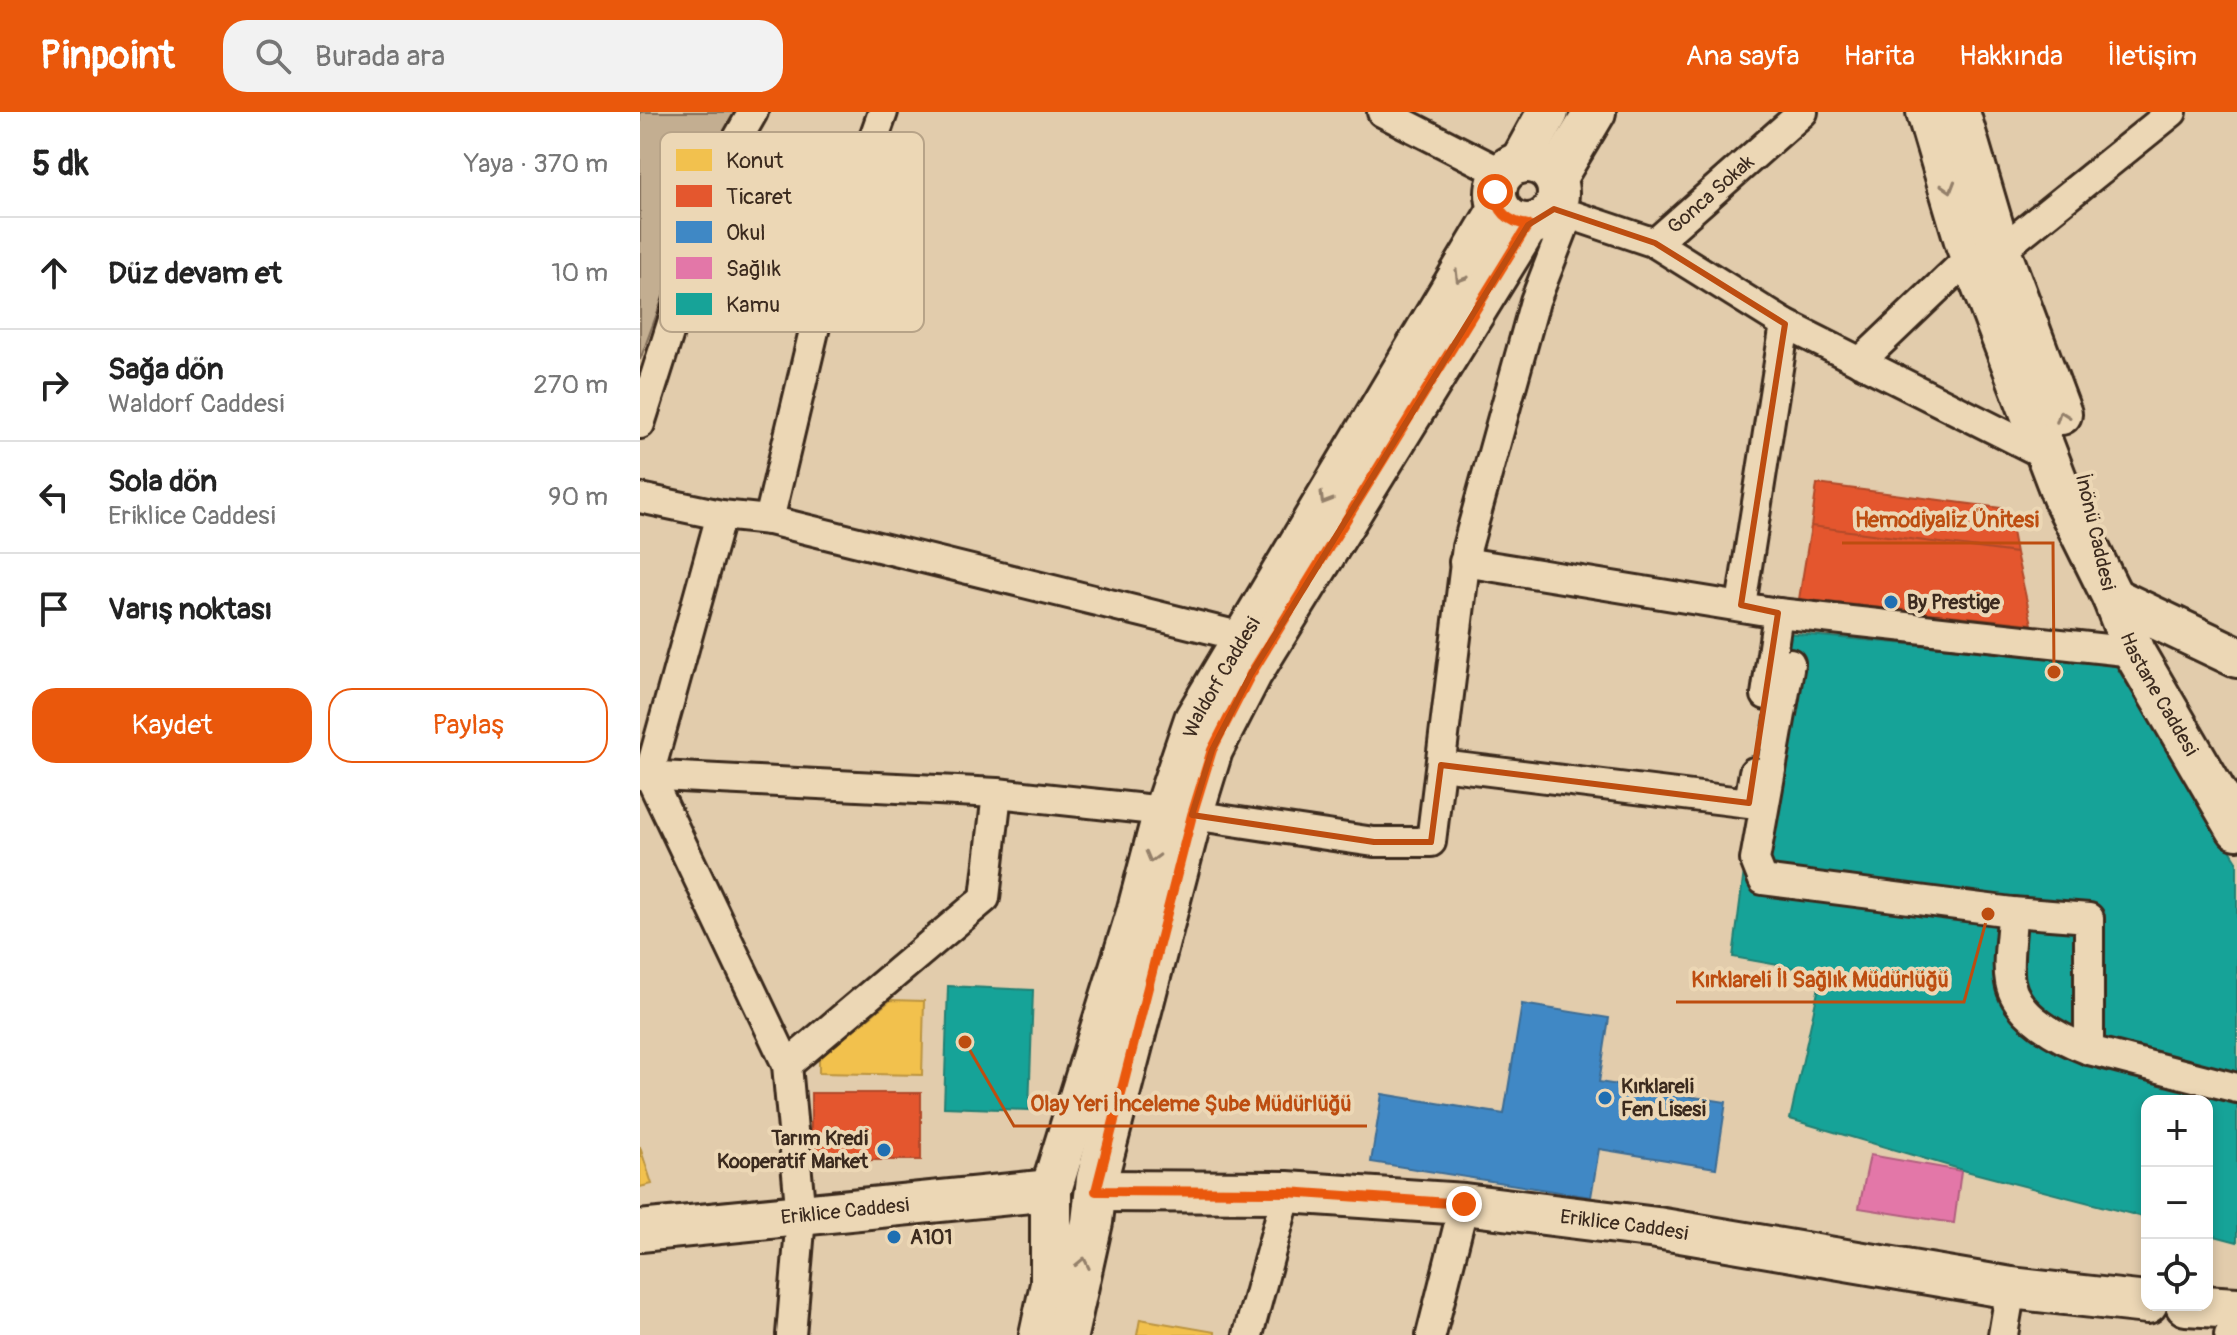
<!DOCTYPE html>
<html lang="tr">
<head>
<meta charset="utf-8">
<style>
	body { margin:0; font-family:Pangolin,sans-serif; background:#f2f2f2; color:#222 }
	.controls { position:absolute; right:24px; bottom:24px; display:grid; overflow:hidden; border-radius:16px; box-shadow:0 4px 12px #0003 }
	.controls button { width:72px; height:72px; display:grid; place-items:center; padding:0; border:0; border-bottom:2px solid #e0e0e0; background:#fff; color:#222; font:40px sans-serif }
	.stop { position:absolute; width:24px; height:24px; margin:-18px; border:6px solid #ea580c; border-radius:50%; background:#fff }
	.stop.end { background:#ea580c; border-color:#fff; box-shadow:0 2px 8px #0008 }
	.list { margin:0; padding:0; list-style:none }
	h2 { display:flex; justify-content:space-between; align-items:center; height:104px; margin:0; padding:0 32px; font-size:34px }
	h2 small { font-size:26px; font-weight:400; color:#767676 }
	.list li { display:grid; grid-template-columns:52px 1fr auto; gap:24px; align-items:center; box-sizing:border-box; height:112px; padding:0 32px; border-top:2px solid #e0e0e0 }
	.list b { display:block; font-size:30px; white-space:nowrap }
	.list p { margin:0; font-size:26px; white-space:nowrap; color:#767676 }
	.list em { font-size:26px; font-style:normal; color:#767676 }
	.actions { display:flex; gap:16px; padding:24px 32px }
	.actions a { flex:1; padding:18px 0; border:2px solid #ea580c; border-radius:24px; text-align:center; font-size:28px; color:#ea580c }
	.actions .main { background:#ea580c; color:#fff }
	.icon { flex:none; width:44px; height:44px; fill:none; stroke:currentColor; stroke-width:2; stroke-linecap:round; stroke-linejoin:round }
	.map { position:relative; flex:none; width:1597px; height:1223px; overflow:hidden }
	header { display:flex; align-items:center; gap:48px; box-sizing:border-box; height:112px; padding:0 40px; background:#ea580c; color:#fff }
	header strong { font-size:38px }
	nav { display:flex; gap:44px; margin-inline-start:auto; font-size:28px }
	.search { width:560px; height:72px; background:#f2f2f2; display:flex; align-items:center; gap:20px; box-sizing:border-box; padding:0 28px; border-radius:24px; color:#767676; font-size:30px }
	main { display:flex }
	aside { flex:1; background:#fff }
	.map>svg:first-child { display:block }
	.green { fill:#c3ae91; stroke:#7f6c58; stroke-width:2 }
	.homes { fill:#f2c14e; stroke:#bb9440; stroke-width:2 }
	.shops { fill:#e4572e; stroke:#b14a29; stroke-width:2 }
	.schools { fill:#3f88c5; stroke:#3e6c93; stroke-width:2 }
	.health { fill:#e377a8; stroke:#b1607f; stroke-width:2 }
	.public { fill:#17a398; stroke:#227f73; stroke-width:2 }
	.lines { fill:none; stroke-linecap:round; stroke-linejoin:round }
	.street-casing { stroke:#3b2a1e; stroke-width:34 }
	.secondary-casing { stroke:#3b2a1e; stroke-width:46 }
	.street { stroke:#ecd7b5; stroke-width:28 }
	.secondary { stroke:#ecd7b5; stroke-width:40 }
	.oneway { stroke:#94806a }
	.route { stroke:#ea580c; stroke-width:10 }
	.marked { fill:none; stroke:#bd4d10; stroke-width:6; stroke-linejoin:round }
	.poi-dot { fill:#1f6fb2; stroke:#ecd7b5; stroke-width:3 }
	.labels { text-anchor:middle; stroke-width:8; stroke-linejoin:round; paint-order:stroke }
	.street-label { font-size:20px; fill:#3b2a1e; stroke:#ecd7b5 }
	.poi-label { font-size:20px; font-weight:bold; fill:#3b2a1e; stroke:#ecd7b5; text-anchor:start }
	.key { fill:#ecd7b5; stroke:#b7a388; stroke-width:2 }
	.key-label { font-size:22px; fill:#3b2a1e }
	.leader { fill:none; stroke:#bd4d10; stroke-width:3 }
	.callout-dot { fill:#bd4d10; stroke:#ecd7b5; stroke-width:3 }
	.callout-label { font-size:22px; text-anchor:middle; font-weight:bold; fill:#bd4d10; stroke:#ecd7b5; stroke-width:8; stroke-linejoin:round; paint-order:stroke }
</style>
</head>
<body>
<header>
<strong>Pinpoint</strong>
<div class="search"><svg class="icon" aria-label="search" viewBox="0 0 24 24"><circle cx="10" cy="10" r="6"/><path d="M15 15l6 6"/></svg>Burada ara</div>
<nav><a>Ana sayfa</a><a>Harita</a><a>Hakkında</a><a>İletişim</a></nav>
</header>
<main>
<aside>
<h2>5 dk<small>Yaya · 370 m</small></h2>
<ul class="list">
<li><svg class="icon" aria-label="ahead" viewBox="0 0 24 24"><path d="M12 20V5M6 11l6-6 6 6"/></svg><div><b>Düz devam et</b></div><em>10 m</em></li>
<li><svg class="icon" aria-label="right" viewBox="0 0 24 24"><path d="M7 20v-9h11M14 6l5 5-5 5"/></svg><div><b>Sağa dön</b><p>Waldorf Caddesi</p></div><em>270 m</em></li>
<li><svg class="icon" aria-label="left" viewBox="0 0 24 24"><path d="M17 20v-9H6M10 6l-5 5 5 5"/></svg><div><b>Sola dön</b><p>Eriklice Caddesi</p></div><em>90 m</em></li>
<li><svg class="icon" aria-label="arrive" viewBox="0 0 24 24"><path d="M6 21V4h12l-3 4 3 4H6"/></svg><div><b>Varış noktası</b></div></li>
</ul>
<div class="actions"><a class="main">Kaydet</a><a>Paylaş</a></div>
</aside>
<div class="map">
<svg width="1597" height="1223" viewBox="0 0 1597 1223">
	<rect width="100%" height="100%" fill="#e2ccac"/>
	<filter id="ink" filterUnits="userSpaceOnUse"><feTurbulence type="fractalNoise" baseFrequency=".0125" numOctaves="2"/><feDisplacementMap in="SourceGraphic" scale="16" xChannelSelector="R" yChannelSelector="G"/><feConvolveMatrix kernelMatrix="1 2 1 2 8 2 1 2 1" color-interpolation-filters="sRGB"/></filter>
	<g filter="url(#ink)">
		<path class="green" d="M 0,0 L 97,0 L 67,64 L 0,248 Z"/>
		<path class="homes" d="M 1513,762 L 1565,768 L 1562,789 L 1584,791 L 1582,808 L 1597,809 L 1597,862 L 1502,851 Z
			M 251,888 L 284,889 L 282,963 L 179,961 L 179,946 Z
			M 0,1035 L 12,1072 L 0,1075 Z
			M 500,1207 L 575,1220 L 575,1223 L 497,1223 Z"/>
		<path class="shops" d="M 1177,372 L 1368,397 L 1376,441 L 1171,414 Z
			M 1171,414 L 1376,441 L 1392,512 L 1159,487 Z
			M 171,981 L 281,981 L 281,1048 L 171,1048 Z"/>
		<path class="schools" d="M 882,892 L 969,906 L 959,970 L 1086,990 L 1076,1056 L 959,1037 L 951,1085 L 731,1050 L 742,982 L 864,1002 Z"/>
		<path class="health" d="M 1361,548 L 1428,556 L 1427,568 L 1445,569 L 1442,609 L 1404,606 L 1406,583 L 1358,578 Z
			M 1170,566 L 1396,599 L 1386,667 L 1282,652 L 1280,664 L 1242,658 L 1244,644 L 1160,632 Z
			M 1227,661 L 1287,670 L 1284,697 L 1517,730 L 1509,787 L 1129,733 L 1137,678 L 1223,690 Z
			M 1372,1000 L 1507,1031 L 1507,1101 L 1356,1066 Z
			M 1230,1043 L 1321,1059 L 1314,1111 L 1219,1096 Z"/>
		<path class="public" d="M 1147,521 L 1474,551 L 1597,749 L 1597,1130 L 1567,1122 L 1567,989 L 1507,989 L 1507,1106 L 1330,1060 L 1150,1007 L 1182,861 L 1093,845 L 1104,759 Z
			M 308,874 L 393,878 L 389,998 L 304,995 Z"/>
		<g class="lines">
			<g class="street-casing">
				<g id="street">
					<path d="M 742,0 L 862,61"/>
					<path d="M 914,97 L 1015,131 L 1145,212 L 1408,344"/>
					<path id="s1" d="M 1015,131 L 1163,0"/>
					<path d="M 1360,139 L 1532,0"/>
					<path d="M 1220,250 L 1331,144"/>
					<path d="M 0,312 L 82,54 L 113,0"/>
					<path d="M 0,386 L 81,403 L 129,408 L 603,525"/>
					<path d="M 81,403 L 9,663 L 147,953 L 161,1105 L 151,1223"/>
					<path d="M 129,408 L 192,143 L 243,0"/>
					<path d="M 824,450 L 1138,501 L 1494,540"/>
					<path d="M 1101,493 L 1145,212"/>
					<path d="M 1150,551 L 1115,748 L 1123,768 L 1372,800 L 1449,806 L 1449,938 L 1597,976"/>
					<path d="M 1126,583 L 1138,501"/>
					<path d="M 801,653 L 1109,691 L 1114,660"/>
					<path d="M 0,663 L 357,681 L 524,699"/>
					<path d="M 552,703 L 734,730 L 791,730 L 827,435 L 895,189 L 928,104"/>
					<path d="M 1372,800 C 1372,822 1366,849 1370,870 C 1376,904 1420,927 1449,938"/>
					<path d="M 147,953 L 345,786 L 357,681"/>
					<path d="M 608,1223 L 647,1080"/>
					<path d="M 791,1223 L 824,1092"/>
					<path d="M 1363,1223 L 1371,1176"/>
					<path d="M 1589,1223 L 1597,1214"/>
				</g>
			</g>
			<g class="secondary-casing">
				<g id="secondary">
					<path id="s2" d="M 1287,0 L 1326,132 L 1423,385 L 1473,486 L 1494,540 L 1597,717"/>
					<path d="M 1319,0 L 1360,139 L 1421,302"/>
					<circle cx="887" cy="81" r="31"/>
					<path d="M 880,51 L 908,0"/>
					<path d="M 915,67 L 955,0"/>
					<path d="M 1473,486 L 1597,545"/>
					<path id="s3" d="M 456,1079 L 647,1080 L 824,1092 L 1017,1116 L 1371,1176 L 1507,1191"/>
					<path id="s4" d="M 0,1119 L 411,1078"/>
					<path d="M 1546,1193 L 1597,1196"/>
					<path id="s5" d="M 400,1223 L 411,1172 L 411,1078 L 497,801 L 524,699 L 555,607 L 859,97"/>
					<path d="M 427,1223 L 452,1110 L 457,1067 L 552,703 L 572,638 L 611,562 L 888,113"/>
				</g>
			</g>
			<use href="#street" class="street"/>
			<use href="#secondary" class="secondary"/>
		</g>
		<defs><path id="oneway-chevron" d="M-2-3.5L2.5 0L-2 3.5" fill="none" stroke-width="1.6" stroke-linecap="round" stroke-linejoin="round" transform="scale(2)"/></defs>
		<g class="oneway">
			<use href="#oneway-chevron" transform="translate(1309 75) rotate(73)"/>
			<use href="#oneway-chevron" transform="translate(820 165) rotate(121)"/>
			<use href="#oneway-chevron" transform="translate(1422 304) rotate(-110)"/>
			<use href="#oneway-chevron" transform="translate(685 387) rotate(121)"/>
			<use href="#oneway-chevron" transform="translate(512 745) rotate(105)"/>
			<use href="#oneway-chevron" transform="translate(443 1151) rotate(-78)"/>
		</g>
	</g>
	<g class="lines" filter="url(#ink)">
		<path class="route" d="M 824,1092 L 647,1080 L 456,1079 L 552,703 L 572,638 L 611,562 L 888,113 C 868,110 857,100 855,80"/>
	</g>
	<path class="marked" d="M 914,97 L 1015,131 L 1145,212 L 1101,493 L 1138,501 L 1109,691 L 801,653 L 791,730 L 734,730 L 552,703 L 572,638 L 611,562 L 888,113 Z"/>
	<g class="poi-dot">
		<circle cx="1251" cy="490" r="8"/>
		<circle cx="965" cy="986" r="8"/>
		<circle cx="244" cy="1038" r="8"/>
		<circle cx="254" cy="1125" r="8"/>
	</g>
	<g class="labels">
		<g class="street-label">
			<text dy="7" stroke="none"><textPath href="#s1" startOffset="74">Gonca Sokak</textPath></text>
			<text transform="translate(1456 420) rotate(77)" y="7">İnönü Caddesi</text>
			<text dy="7" stroke="none"><textPath href="#s5" startOffset="688">Waldorf Caddesi</textPath></text>
			<text dy="7" stroke="none"><textPath href="#s2" startOffset="628">Hastane Caddesi</textPath></text>
			<text dy="7" stroke="none"><textPath href="#s4" startOffset="206">Eriklice Caddesi</textPath></text>
			<text dy="7" stroke="none"><textPath href="#s3" startOffset="530">Eriklice Caddesi</textPath></text>
		</g>
		<g class="poi-label">
			<text x="1267" y="497">By Prestige</text>
			<text x="981" y="981">Kırklareli<tspan x="981" dy="23">Fen Lisesi</tspan></text>
			<text x="228" y="1033" text-anchor="end">Tarım Kredi<tspan x="228" dy="23">Kooperatif Market</tspan></text>
			<text x="270" y="1132">A101</text>
		</g>
	</g>
	<rect x="20" y="20" width="264" height="200" rx="12" class="key"/>
	<rect x="36" y="37" width="36" height="22" fill="#f2c14e"/>
	<rect x="36" y="73" width="36" height="22" fill="#e4572e"/>
	<rect x="36" y="109" width="36" height="22" fill="#3f88c5"/>
	<rect x="36" y="145" width="36" height="22" fill="#e377a8"/>
	<rect x="36" y="181" width="36" height="22" fill="#17a398"/>
	<g class="key-label">
		<text x="86" y="56">Konut</text>
		<text x="86" y="92">Ticaret</text>
		<text x="86" y="128">Okul</text>
		<text x="86" y="164">Sağlık</text>
		<text x="86" y="200">Kamu</text>
	</g>
	<path class="leader" d="M1414 560L1413 431H1202M1348 802L1324 890H1036M325 930L374 1014H727"/>
	<g class="callout-dot">
		<circle cx="1414" cy="560" r="8"/>
		<circle cx="1348" cy="802" r="8"/>
		<circle cx="325" cy="930" r="8"/>
	</g>
	<g class="callout-label">
		<text x="1307" y="415">Hemodiyaliz Ünitesi</text>
		<text x="1180" y="875">Kırklareli İl Sağlık Müdürlüğü</text>
		<text x="551" y="999">Olay Yeri İnceleme Şube Müdürlüğü</text>
	</g>
</svg>
<div class="controls">
<button>+</button>
<button>−</button>
<button><svg class="icon" aria-label="locate" viewBox="0 0 24 24"><circle cx="12" cy="12" r="6"/><path d="M12 2v4M12 18v4M2 12h4M18 12h4"/></svg></button>
</div>
<div class="stop" style="left:855px;top:80px"></div>
<div class="stop end" style="left:824px;top:1092px"></div>
</div>
</main>
</body>
</html>
